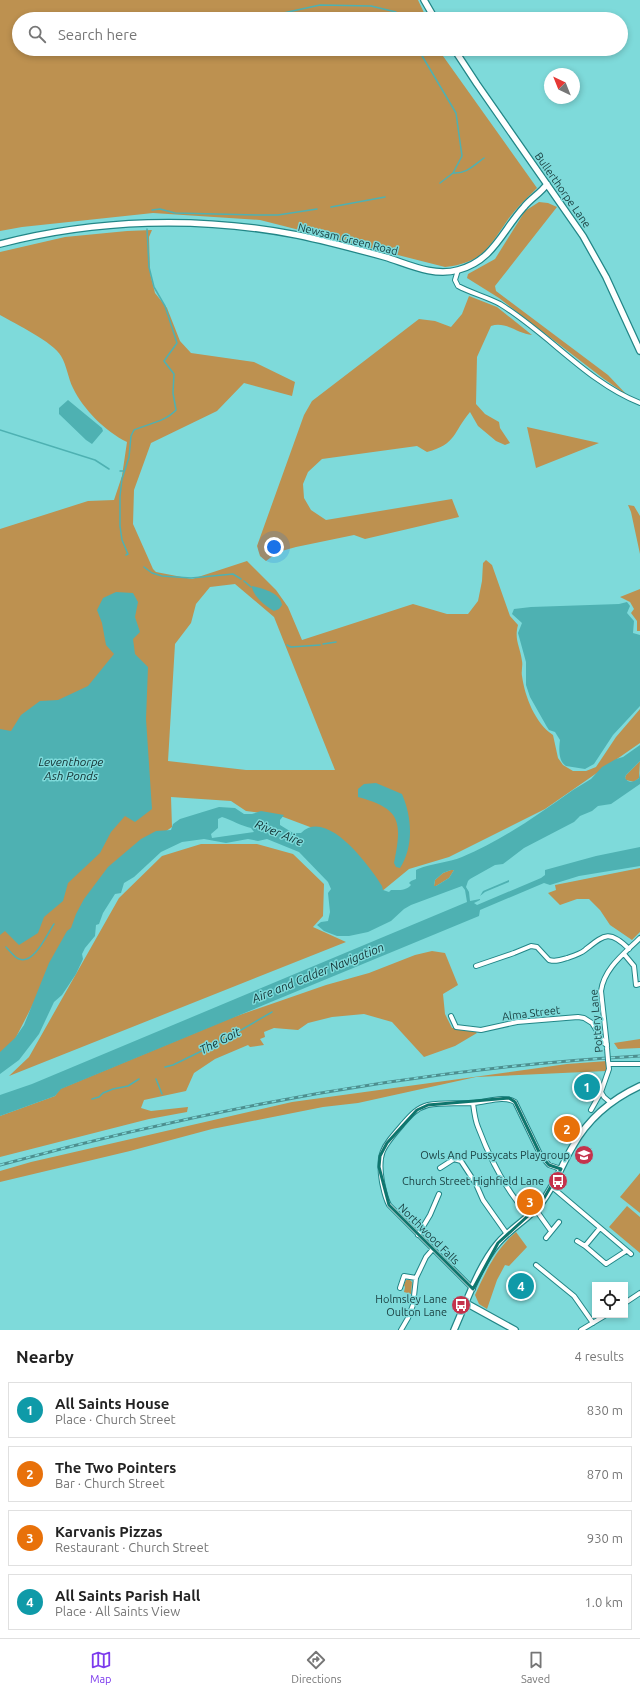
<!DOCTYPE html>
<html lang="en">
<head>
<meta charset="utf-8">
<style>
	body { margin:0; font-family:Ubuntu,sans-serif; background:#f2f2f2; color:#222 }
	.controls { position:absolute; right:12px; bottom:12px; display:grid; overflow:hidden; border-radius:0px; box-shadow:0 2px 6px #0003 }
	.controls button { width:36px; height:36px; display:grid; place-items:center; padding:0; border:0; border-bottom:1px solid #e0e0e0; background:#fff; color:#222; font:20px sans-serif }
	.compass { position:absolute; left:544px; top:68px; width:36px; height:36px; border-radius:50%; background:#fff; box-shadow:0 2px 6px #0003; rotate:317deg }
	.you { position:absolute; left:274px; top:547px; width:14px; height:14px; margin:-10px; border:3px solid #fff; border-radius:50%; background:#1a73e8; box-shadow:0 0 0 6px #1a73e833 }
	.badge { display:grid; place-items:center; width:26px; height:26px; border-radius:50%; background:#7c3aed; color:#fff; font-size:13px; font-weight:700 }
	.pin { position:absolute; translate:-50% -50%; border:2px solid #fff; box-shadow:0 1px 4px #0006 }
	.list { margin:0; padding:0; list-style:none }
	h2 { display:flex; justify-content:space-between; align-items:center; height:52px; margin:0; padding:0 16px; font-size:17px }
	h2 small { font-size:13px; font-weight:400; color:#767676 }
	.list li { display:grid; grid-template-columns:26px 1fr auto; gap:12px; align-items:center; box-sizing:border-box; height:56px; margin:0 8px 8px; padding:0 8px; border:1px solid #e0e0e0; border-radius:0px }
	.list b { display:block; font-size:15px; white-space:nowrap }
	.list p { margin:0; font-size:13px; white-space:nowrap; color:#767676 }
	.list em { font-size:13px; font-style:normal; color:#767676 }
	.icon { flex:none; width:22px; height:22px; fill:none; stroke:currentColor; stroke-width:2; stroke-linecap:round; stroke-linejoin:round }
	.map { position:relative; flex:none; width:640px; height:1330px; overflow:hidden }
	.search { position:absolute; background:#fff; box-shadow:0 2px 6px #0003; left:12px; right:12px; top:12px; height:44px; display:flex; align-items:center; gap:10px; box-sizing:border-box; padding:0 14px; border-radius:22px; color:#767676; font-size:15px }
	.sheet { height:308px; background:#fff }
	nav { display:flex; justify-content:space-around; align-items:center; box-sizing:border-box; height:56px; border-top:1px solid #e0e0e0; background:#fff; font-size:11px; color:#767676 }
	nav a { display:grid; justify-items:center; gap:2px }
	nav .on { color:#7c3aed }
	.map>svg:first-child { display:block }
	.green { fill:#bd9150; fill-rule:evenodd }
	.water { fill:#4eb1b2; fill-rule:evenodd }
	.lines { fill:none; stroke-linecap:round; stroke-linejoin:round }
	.stream { stroke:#4eb1b2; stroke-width:1.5 }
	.minor-casing { stroke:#228687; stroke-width:6 }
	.tertiary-casing { stroke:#228687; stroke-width:8 }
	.minor { stroke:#fff; stroke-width:4 }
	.tertiary { stroke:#fff; stroke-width:5.5 }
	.rail-casing { stroke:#4d8f8f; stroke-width:3 }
	.rail { stroke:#7edada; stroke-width:1.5; stroke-dasharray:4.5; stroke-linecap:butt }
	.minor-bridge-casing { stroke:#228687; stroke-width:6; stroke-linecap:butt }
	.minor-bridge { stroke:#fff; stroke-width:4 }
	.marked { fill:none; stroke:#0f766e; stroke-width:3; stroke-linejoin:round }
	.labels { text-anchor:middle; stroke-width:3; stroke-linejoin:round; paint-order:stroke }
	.street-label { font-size:11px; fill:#1b4243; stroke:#7edada }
	.poi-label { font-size:11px; fill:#1b4243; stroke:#7edada; text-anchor:end }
	.water-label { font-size:12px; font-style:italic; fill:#123132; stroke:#7edada }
</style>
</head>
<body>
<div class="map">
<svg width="640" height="1330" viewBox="0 0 640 1330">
	<rect width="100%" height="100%" fill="#7edada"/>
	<path class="green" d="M 0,0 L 418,0 L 427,19 L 19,19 L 19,49 L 438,49 L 537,188 C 526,199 516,208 507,221 C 488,248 482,263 445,267 L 260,220 L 153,213 L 22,227 L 0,231 Z
		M 539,202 L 548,203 L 557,207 L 495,286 L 496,291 L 608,375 L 627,395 L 604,379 L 499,298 L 467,278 L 468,274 L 495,259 L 525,211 Z
		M 152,230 L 149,237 L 150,273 L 155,293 L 167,308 L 180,341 L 191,353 L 254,362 L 295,382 L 292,396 L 244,383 L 217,411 L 151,443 L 134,490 L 133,524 L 153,569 L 156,572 L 192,579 L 247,561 L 276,590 L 288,607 L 302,640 L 413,604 L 447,614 L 468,614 L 478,601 L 482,581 L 483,563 L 486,560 L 492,565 L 510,616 L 518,625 C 514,640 520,646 522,661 C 523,666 521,671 522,676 C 525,697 535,723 553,735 L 558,758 L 563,765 L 573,771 L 586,771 L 596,767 L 616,737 L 640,709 L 640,743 L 545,809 L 449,857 L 409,869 L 381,892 L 333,841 L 310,827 L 278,815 L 246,811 L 231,801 L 171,797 L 172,827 L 112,869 L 64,944 L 12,1045 L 0,1053 L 0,529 L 88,501 L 114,500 L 122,476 L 127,442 C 106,432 83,409 73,388 C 68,378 67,366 61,356 C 53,342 16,324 0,315 L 0,252 L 65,237 L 127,231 ZM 235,584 L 274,617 L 335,770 L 246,770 L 168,761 L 175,644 L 191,623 L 196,604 L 210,587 Z
		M 469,296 L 497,307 L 532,335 C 518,334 506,321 491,326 L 477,357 L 476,404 L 485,414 L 499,422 L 500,428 L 510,443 L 505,445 L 496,441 L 478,426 L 470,412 C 453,432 457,444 427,452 L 417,446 L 322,459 L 308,472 L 303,484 L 304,498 L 311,510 L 326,520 L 452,499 L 459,517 L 365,539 L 354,535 L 296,547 L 278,552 L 266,561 L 260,556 L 257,546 L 304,415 L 312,401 L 419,319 L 435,321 L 451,327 L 462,314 Z
		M 527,427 L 599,443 L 536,468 Z
		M 628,505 L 634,506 L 640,516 L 640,554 L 631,512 Z
		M 640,589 L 640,631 L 637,631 L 637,621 L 631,613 L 634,609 L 630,602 L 620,597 Z
		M 640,761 L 639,778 L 634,782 L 626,780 L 625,778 L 626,775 Z
		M 201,844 L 257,844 L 293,854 L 324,884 L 323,916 L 313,927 L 346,942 L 9,1076 L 29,1057 L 119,898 L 162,856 Z
		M 640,868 L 640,932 L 632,940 L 610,925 L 600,910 L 589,899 L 577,899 L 560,905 L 548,893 L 556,890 L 555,885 Z
		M 451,870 L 454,870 L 449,878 L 436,886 L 434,886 L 435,880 L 443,873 Z
		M 432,951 L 445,953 L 458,985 L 443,994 L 445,1014 L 452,1028 L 474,1030 L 477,1033 L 455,1046 L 424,1057 L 392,1022 L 364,1014 L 332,1017 L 308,1023 L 298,1030 L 274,1028 L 264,1032 L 265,1037 L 260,1039 L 264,1045 L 250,1047 L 248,1045 L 215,1059 L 194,1073 L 186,1091 L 144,1100 L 141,1108 L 151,1111 L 188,1107 L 187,1112 L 149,1119 L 0,1157 L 0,1116 L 55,1096 L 60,1089 L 231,1018 L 326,985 L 369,973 L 415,955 Z
		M 640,1039 L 640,1048 L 618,1049 L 614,1043 Z
		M 607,1061 L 606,1071 L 476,1077 L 358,1103 L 323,1107 L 212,1129 L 130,1151 L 0,1182 L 0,1171 L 31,1162 L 292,1102 L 567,1064 Z
		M 640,1173 L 640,1213 L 620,1197 Z
		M 627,1206 L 640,1217 L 640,1253 L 609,1227 Z
		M 516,1232 L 527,1247 L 509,1266 L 505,1265 L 497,1280 L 487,1309 L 479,1304 L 475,1295 C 486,1271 496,1249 516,1232 Z
		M 406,1280 L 410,1280 L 412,1282 L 411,1294 L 404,1292 L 405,1287 L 404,1285 Z"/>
	<path class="water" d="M 68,400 L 102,428 L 103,431 L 92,444 L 86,440 L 59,414 L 59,408 Z
		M 252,586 C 262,588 281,593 282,605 L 279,609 L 274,611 C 265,606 252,595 252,586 Z
		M 116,592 L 133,593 L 138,602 L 135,617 L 140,632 L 133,639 L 135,654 L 148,667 L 146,719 L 152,809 L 135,822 L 125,816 L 111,832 L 100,853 L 68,883 L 63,901 L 44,917 L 38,933 L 19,945 L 5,931 L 0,935 L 0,729 L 11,731 L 21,715 L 40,701 L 58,700 L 88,686 L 114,654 L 106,645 L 102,623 L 97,610 L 103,598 Z
		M 627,602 L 630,606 L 627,613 L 634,621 L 633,633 L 640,635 L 640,706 L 613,735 L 594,764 L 585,769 L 566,766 C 558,761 559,748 560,740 L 555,732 L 549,730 L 547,727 L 530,697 L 526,685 L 526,662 L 518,633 L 522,623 L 512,614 L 514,609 L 531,607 L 619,604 Z
		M 640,745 L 640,761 L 626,775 L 625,778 C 629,784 634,782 639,778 L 640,773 L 640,784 L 611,804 L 598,806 L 592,811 L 580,816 L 574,822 L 524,848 L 503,864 L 495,865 L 470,879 L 468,881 L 466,887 L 469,892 L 470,901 L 480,899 L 480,900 L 474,903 L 477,905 L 541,878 L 545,875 L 545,870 L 596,856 L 640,847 L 640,866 L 579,876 L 550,885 L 544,883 L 480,910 L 479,916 L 61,1089 L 55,1096 L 0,1116 L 0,1095 L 32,1084 L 467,902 L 465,890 L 462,886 L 411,905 L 404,909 L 391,921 L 368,932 L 349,936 L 337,936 L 324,931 L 317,925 L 321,922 L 328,921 L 330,912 L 328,893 L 331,889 L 328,882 L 299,852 L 267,839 L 258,841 L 248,839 L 226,843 L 204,839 L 182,842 L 161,852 L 134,877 L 124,883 L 121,893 L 115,894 L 103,913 L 99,924 L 96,925 L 95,936 L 85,948 L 82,954 L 83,959 L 76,974 L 62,995 L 54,1002 L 39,1034 L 19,1060 L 0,1074 L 0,1052 L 15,1038 L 24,1025 L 49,963 L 67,931 L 71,928 L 76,914 L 84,899 L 108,867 L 141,839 L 156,831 L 171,830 L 173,824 L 180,819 L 219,807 L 235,808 L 244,814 L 252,814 L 261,811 L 284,815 L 280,820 L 280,825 L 293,833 L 301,833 C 327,807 370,867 382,886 L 383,890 L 389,892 L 391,890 C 398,890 406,891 411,885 L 409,883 L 411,881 L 416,879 L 416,870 L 418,869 C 432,863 448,863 462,857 C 502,840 538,815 573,790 L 591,779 L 602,767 L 616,759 L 623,757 ZM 222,817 C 232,820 241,826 251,828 L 254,832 L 212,838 L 211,834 L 218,828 L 218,819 ZM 451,870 L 454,870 L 449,878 L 436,886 L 434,886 L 435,880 L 443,873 Z
		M 376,783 L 402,794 C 412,817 414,846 400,868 L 396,867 L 394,863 C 402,822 402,809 358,797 L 358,789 L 364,784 Z
		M 509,880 L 509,882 L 485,892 L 480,896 L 483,891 Z"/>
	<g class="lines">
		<path class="stream" d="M 256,19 L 320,5 L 371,6 L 396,12 L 400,19
			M 418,49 L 456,113 L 462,156 L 453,173 L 440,183
			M 453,173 C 466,174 473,166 484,158
			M 331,207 L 385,197
			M 152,210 L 160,209 L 175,213 L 259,215 L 278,215 L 317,209
			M 0,430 L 95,460 L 109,469
			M 120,471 L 124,471
			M 126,555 L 128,554 L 122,540 L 120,526 L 120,496 L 122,479 L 129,457 L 131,436 L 134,430 C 147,424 165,422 176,410 L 173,393 L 174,374 L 164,361 L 177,343 L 165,306 L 154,287 L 149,267 L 147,229
			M 144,567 L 152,573 L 162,576 L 191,578 L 233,574 L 241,579
			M 244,581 L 251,587
			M 323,644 L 336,642
			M 287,645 L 291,647 L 320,645
			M 6,947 C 10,951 14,957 19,959 C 34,965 47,934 54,924
			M 165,1067 L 173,1065 L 222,1041 L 272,1012
			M 156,1079 L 162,1094
			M 92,1099 L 99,1097 L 103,1093 L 113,1089 L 128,1086 L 139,1079"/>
		<g class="minor-casing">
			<path id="minor" d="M 458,270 L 455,280 L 458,286 C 471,293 487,297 500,304 C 549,334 587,382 640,403
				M 624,954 L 634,966 L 636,985 L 640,984
				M 476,966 L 514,953 L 531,946 L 537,947 L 549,960 C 556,962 561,960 567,958 C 573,956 580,954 585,950 C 604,935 609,929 629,949
				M 451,1016 L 456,1027 L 481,1030 L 517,1022 L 578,1017 L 584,1018 L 592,1023 L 605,1044 L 607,1044
				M 607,1046 L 601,991 C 604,968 625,953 640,938
				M 608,1060 L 609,1069 L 601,1092 L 604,1097 L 611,1103
				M 609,1064 L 640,1064
				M 473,1103 C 474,1111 475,1120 478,1127 C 490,1159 506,1191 529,1216
				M 591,1110 L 601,1092
				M 440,1168 L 454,1159 L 461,1161 L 476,1184 L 483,1200 L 507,1234
				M 552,1187 L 631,1254
				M 536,1210 L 551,1231
				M 418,1235 L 430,1215 L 439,1194
				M 546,1238 L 559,1222
				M 577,1241 L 585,1246 L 606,1264 L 626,1251
				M 585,1246 L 600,1228
				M 536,1265 L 574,1296 L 593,1323
				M 400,1288 L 404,1276 L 416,1278
				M 473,1289 L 389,1205 C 385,1198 384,1191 382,1182 C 377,1153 383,1147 402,1125 C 409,1117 416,1108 428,1105 C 443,1102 459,1104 474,1103 C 487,1102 504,1095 515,1102 L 541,1156 L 549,1165 L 561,1169
				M 625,1303 L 640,1293
				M 401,1330 L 408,1318 L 413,1305 L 416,1278 L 426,1257 L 432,1250
				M 581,1330 L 606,1315"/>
		</g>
		<g class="tertiary-casing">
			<path id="tertiary" d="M 424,0 L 435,19
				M 454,49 L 477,84 L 583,236 L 606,277 L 640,351
				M 0,244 C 96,219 199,216 297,235 C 326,241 356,249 385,257 C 408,264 433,277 458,270 C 493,261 502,231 524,207 C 531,198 541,193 547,184
				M 466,1303 L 515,1330
				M 454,1330 C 466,1303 479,1265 498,1243 C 511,1228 530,1218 542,1202 C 555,1185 562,1164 573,1146 C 588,1119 612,1099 640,1086"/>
		</g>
		<use href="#minor" class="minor"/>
		<use href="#tertiary" class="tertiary"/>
		<g class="rail-casing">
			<path id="rail" d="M 0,1165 C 209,1108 424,1068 640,1056"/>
		</g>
		<use href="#rail" class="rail"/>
		<g class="minor-bridge-casing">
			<path id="minor-bridge" d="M 607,1048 L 608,1060"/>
		</g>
		<use href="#minor-bridge" class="minor-bridge"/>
	</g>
	<path class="marked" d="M 509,1098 L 515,1102 L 541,1156 L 549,1165 L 561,1169 L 540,1205 L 498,1243 L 473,1289 L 389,1205 L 379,1167 L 380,1156 L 387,1143 L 417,1110 L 428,1105 Z"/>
	<defs>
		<g id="school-disc" transform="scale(1)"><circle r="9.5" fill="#c4334c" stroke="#7edada"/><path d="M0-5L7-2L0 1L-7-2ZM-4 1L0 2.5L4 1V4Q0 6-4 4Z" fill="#fff"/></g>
		<g id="bus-disc" transform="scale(1)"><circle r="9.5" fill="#c4334c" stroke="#7edada"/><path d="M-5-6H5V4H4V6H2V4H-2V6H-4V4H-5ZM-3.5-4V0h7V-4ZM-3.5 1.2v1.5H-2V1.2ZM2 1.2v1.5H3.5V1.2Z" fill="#fff"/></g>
	</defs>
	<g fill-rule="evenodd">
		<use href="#school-disc" x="584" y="1155"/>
		<use href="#bus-disc" x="558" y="1181"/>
		<use href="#bus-disc" x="461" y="1305"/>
	</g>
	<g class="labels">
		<g class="street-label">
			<text transform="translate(563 190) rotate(55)" y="4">Bullerthorpe Lane</text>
			<text transform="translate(348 239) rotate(14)" y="4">Newsam Green Road</text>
			<text transform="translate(531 1013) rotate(-7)" y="4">Alma Street</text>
			<text transform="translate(596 1021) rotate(-95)" y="4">Pottery Lane</text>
			<text transform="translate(429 1234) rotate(45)" y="4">Northwood Falls</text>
		</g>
		<g class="poi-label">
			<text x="570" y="1159">Owls And Pussycats Playgroup</text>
			<text x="544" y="1185">Church Street Highfield Lane</text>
			<text x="447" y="1303">Holmsley Lane<tspan x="447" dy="13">Oulton Lane</tspan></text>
		</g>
		<g class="water-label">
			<text x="71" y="766">Leventhorpe<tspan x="71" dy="14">Ash Ponds</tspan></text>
			<text transform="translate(279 833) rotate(22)" y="4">River Aire</text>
			<text transform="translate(318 973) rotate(-22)" y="4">Aire and Calder Navigation</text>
			<text transform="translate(220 1041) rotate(-27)" y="4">The Goit</text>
		</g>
	</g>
</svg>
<div class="controls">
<button><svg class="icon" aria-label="locate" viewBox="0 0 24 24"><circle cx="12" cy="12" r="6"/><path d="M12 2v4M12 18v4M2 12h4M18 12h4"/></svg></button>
</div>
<svg class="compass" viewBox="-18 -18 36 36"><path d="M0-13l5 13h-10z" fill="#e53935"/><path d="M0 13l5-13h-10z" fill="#767676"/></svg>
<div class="you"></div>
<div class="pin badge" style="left:587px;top:1087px;background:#0f9aa8">1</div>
<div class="pin badge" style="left:567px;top:1129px;background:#e8710a">2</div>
<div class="pin badge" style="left:530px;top:1202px;background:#e8710a">3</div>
<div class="pin badge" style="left:521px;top:1286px;background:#0f9aa8">4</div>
<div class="search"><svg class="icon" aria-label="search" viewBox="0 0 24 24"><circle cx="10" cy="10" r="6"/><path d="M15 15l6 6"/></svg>Search here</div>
</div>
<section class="sheet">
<h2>Nearby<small>4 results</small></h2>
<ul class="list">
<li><span class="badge" style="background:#0f9aa8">1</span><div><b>All Saints House</b><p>Place · Church Street</p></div><em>830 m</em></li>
<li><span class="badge" style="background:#e8710a">2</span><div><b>The Two Pointers</b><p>Bar · Church Street</p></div><em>870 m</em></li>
<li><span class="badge" style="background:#e8710a">3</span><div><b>Karvanis Pizzas</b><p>Restaurant · Church Street</p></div><em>930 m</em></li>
<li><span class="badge" style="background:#0f9aa8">4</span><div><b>All Saints Parish Hall</b><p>Place · All Saints View</p></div><em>1.0 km</em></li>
</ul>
</section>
<nav>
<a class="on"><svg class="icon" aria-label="map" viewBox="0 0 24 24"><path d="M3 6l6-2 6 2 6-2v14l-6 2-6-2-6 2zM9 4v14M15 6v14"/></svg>Map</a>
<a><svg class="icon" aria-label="directions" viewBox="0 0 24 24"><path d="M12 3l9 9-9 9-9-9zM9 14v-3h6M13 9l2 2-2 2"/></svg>Directions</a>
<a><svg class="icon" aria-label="saved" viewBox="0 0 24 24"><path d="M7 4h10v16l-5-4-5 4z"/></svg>Saved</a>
</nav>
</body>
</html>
